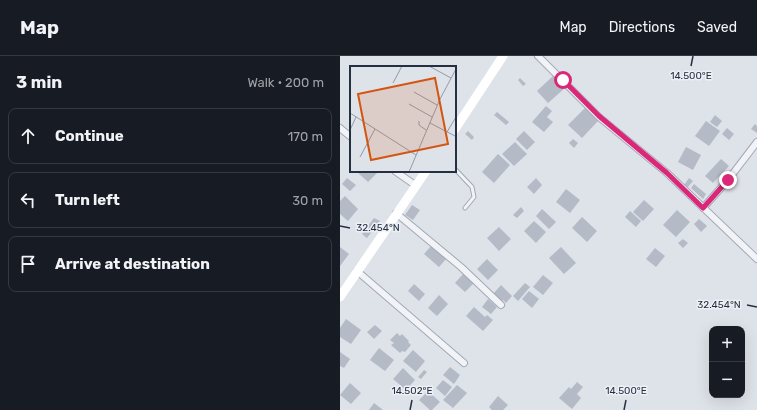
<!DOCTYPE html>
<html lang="en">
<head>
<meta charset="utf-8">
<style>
	body { margin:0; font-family:Rubik,sans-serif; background:#242831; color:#f1f3f6 }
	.controls { position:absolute; right:12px; bottom:12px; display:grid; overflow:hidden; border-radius:8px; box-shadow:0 4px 16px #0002 }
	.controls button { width:36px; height:36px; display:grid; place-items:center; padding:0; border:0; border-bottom:1px solid #363941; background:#171b24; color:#f1f3f6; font:20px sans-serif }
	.stop { position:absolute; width:12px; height:12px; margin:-9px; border:3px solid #db2777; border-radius:50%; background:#fff }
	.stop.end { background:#db2777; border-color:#fff; box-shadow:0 1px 4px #0008 }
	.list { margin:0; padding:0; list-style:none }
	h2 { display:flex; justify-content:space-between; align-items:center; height:52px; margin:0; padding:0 16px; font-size:17px }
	h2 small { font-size:13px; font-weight:400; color:#9ea1a6 }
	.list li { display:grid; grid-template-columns:26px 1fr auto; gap:12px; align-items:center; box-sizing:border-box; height:56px; margin:0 8px 8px; padding:0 8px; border:1px solid #363941; border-radius:8px }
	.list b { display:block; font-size:15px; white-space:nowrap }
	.list em { font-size:13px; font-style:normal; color:#9ea1a6 }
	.icon { flex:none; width:22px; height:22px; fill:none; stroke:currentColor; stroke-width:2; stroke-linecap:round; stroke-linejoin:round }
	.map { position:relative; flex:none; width:417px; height:354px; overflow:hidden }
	header { display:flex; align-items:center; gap:24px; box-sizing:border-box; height:56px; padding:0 20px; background:#171b24; border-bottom:1px solid #363941 }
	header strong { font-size:19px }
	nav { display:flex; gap:22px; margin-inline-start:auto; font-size:14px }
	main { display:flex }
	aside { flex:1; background:#171b24 }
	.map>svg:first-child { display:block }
	.building { fill:#b4bbc7 }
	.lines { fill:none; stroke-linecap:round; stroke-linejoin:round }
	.lane-casing { stroke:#a3a9b4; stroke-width:5 }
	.street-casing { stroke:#a3a9b4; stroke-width:8 }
	.lane { stroke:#f1f3f7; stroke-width:3 }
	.street { stroke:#f1f3f7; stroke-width:6 }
	.secondary { stroke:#fff; stroke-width:9 }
	.route { stroke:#db2777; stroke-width:5 }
	.ticks { fill:none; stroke:#252f42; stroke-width:1.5 }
	.inset-road { fill:none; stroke:#949aa6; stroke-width:1 }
	.view { fill:#d45511; fill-opacity:0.15; stroke:#d45511; stroke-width:2 }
	.inset-edge { fill:none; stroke:#252f42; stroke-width:2 }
	.ticks-label { font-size:10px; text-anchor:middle; fill:#252f42; stroke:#edf1f6; stroke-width:3; stroke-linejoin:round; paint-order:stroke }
</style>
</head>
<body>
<header>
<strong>Map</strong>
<nav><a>Map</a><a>Directions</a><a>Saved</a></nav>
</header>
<main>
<aside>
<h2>3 min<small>Walk · 200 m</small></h2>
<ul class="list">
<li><svg class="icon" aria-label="ahead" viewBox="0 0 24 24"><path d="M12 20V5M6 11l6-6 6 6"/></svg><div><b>Continue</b></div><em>170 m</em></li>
<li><svg class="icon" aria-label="left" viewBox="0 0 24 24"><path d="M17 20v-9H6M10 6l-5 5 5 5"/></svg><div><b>Turn left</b></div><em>30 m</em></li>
<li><svg class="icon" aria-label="arrive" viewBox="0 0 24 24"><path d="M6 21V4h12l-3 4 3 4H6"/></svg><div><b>Arrive at destination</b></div></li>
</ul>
</aside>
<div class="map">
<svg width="417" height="354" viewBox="0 0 417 354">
	<rect width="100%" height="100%" fill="#dee2e9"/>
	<path class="building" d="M 213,20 L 225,32 L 208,47 L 197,35 Z
		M 180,22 L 186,28 L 183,30 L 178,24 Z
		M 206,50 L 212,55 L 207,61 L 213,66 L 204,76 L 192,66 Z
		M 245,52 L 258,65 L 242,82 L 228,69 Z
		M 157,56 L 169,66 L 166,69 L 154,59 Z
		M 375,59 L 382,65 L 377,71 L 370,66 Z
		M 366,65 L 380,75 L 369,90 L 355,80 Z
		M 415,68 L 417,70 L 417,77 L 411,73 Z
		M 387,72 L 394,78 L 389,84 L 382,78 Z
		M 128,75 L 134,81 L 132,84 L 125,78 Z
		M 184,75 L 195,86 L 187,94 L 176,83 Z
		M 233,83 L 238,87 L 234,92 L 229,87 Z
		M 175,86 L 187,98 L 174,110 L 162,98 Z
		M 346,91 L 361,99 L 353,114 L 338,106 Z
		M 158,98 L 170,109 L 154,127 L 142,116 Z
		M 381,103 L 389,110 L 373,127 L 365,120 Z
		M 16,115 L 39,115 L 28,126 Z
		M 7,122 L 16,129 L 10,135 L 2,128 Z
		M 196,122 L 202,129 L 194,138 L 187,131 Z
		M 349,122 L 353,125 L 348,131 L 344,129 Z
		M 354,128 L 366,138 L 363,143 L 351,132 Z
		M 226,133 L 240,144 L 230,157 L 216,146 Z
		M 5,140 L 18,153 L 8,165 L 0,158 L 0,145 Z
		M 304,144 L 314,153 L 303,165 L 293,156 Z
		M 72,149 L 80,154 L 73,164 L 65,159 Z
		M 181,151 L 184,155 L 177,162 L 173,159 Z
		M 202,153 L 216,166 L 209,173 L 196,160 Z
		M 337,154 L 350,166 L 336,181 L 323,169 Z
		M 290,155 L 301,165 L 296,171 L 285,161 Z
		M 242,161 L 257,175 L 247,186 L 232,172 Z
		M 34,162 L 40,165 L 27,182 L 22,178 Z
		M 359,163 L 367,170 L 361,176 L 354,168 Z
		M 194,165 L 206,176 L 196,187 L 184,175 Z
		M 159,171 L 171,183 L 159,195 L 147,182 Z
		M 343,183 L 348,187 L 343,192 L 338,187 Z
		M 91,190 L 106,203 L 99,211 L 84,198 Z
		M 0,191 L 9,198 L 0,210 Z
		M 221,191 L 236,207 L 224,218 L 209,202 Z
		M 315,192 L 325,200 L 316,211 L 306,203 Z
		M 147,203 L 158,214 L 148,224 L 137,213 Z
		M 124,217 L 134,227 L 125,236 L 115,227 Z
		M 203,219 L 213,227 L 203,239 L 193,231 Z
		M 185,227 L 190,231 L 178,245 L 173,240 Z
		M 74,228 L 85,238 L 79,245 L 68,235 Z
		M 161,229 L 172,240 L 166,247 L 163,244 L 161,246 L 153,238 Z
		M 189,235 L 199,243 L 192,252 L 182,243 Z
		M 99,239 L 108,248 L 97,260 L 88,252 Z
		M 148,243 L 157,251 L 151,258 L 142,251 Z
		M 134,251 L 145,261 L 147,259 L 153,264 L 143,275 L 126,260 Z
		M 6,263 L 21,274 L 11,288 L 0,281 L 0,272 Z
		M 35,269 L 42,275 L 34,283 L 27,276 Z
		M 57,277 L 60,280 L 62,278 L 69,285 L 68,286 L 71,289 L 65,296 L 62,295 L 60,297 L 51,289 L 54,287 L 50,284 Z
		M 39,292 L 54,304 L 45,315 L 30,304 Z
		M 73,294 L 85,305 L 76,316 L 63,305 Z
		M 0,296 L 10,303 L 4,312 L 0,310 Z
		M 110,311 L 120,319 L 114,328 L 103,319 Z
		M 63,312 L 75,324 L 66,334 L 53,323 Z
		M 84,314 L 87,316 L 81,323 L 78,321 Z
		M 103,324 L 112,331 L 105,340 L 96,332 Z
		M 237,326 L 243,331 L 237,338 L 241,342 L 232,353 L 219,342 L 229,331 L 231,333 Z
		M 10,327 L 21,337 L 11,348 L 0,339 Z
		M 117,329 L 127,337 L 113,352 L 103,344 Z
		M 88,335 L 100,346 L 92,354 L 90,354 L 79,344 Z
		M 158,340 L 168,349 L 163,354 L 152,354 L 149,351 Z
		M 34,347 L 43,354 L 29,354 Z"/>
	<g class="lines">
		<g class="lane-casing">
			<path id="lane" d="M 115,113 L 132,131 L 134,141 L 125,152"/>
		</g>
		<g class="street-casing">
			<path id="street" d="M 198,0 L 259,61 L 327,117 L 417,203
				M 0,72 L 11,81
				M 55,115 L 75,129
				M 363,152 L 388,124 L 417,86
				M 56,157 L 121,211 L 161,249
				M 17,215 L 124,307"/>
		</g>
		<use href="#lane" class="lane"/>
		<use href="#street" class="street"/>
		<path class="secondary" d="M 115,73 L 163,0
			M 0,241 L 86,115"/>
	</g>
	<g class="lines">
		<path class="route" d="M 223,24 L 259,60 L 327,117 L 363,152 L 388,124"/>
	</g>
	<path class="ticks" d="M 351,10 L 353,0M 0,170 L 10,172M 407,249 L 417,251M 70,354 L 72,344M 284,354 L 286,344"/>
	<g transform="translate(10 10)">
		<rect width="106" height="106" fill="#dee2e9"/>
		<path class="inset-road" d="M 79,0 L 101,12M 43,17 L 52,0M 64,26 L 87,39M 59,38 L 82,51M 0,47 L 66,89M 69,55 L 69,59 L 76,64M 80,57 L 105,70M 0,64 L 6,51M 97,66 L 106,51M 10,91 L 25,63M 59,106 L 90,33 L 106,3"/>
		<path class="view" d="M 85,12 L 98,78 L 21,94 L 8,28 Z"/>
		<rect width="106" height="106" class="inset-edge"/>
	</g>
	<g class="ticks-label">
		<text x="351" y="23">14.500°E</text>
		<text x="38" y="175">32.454°N</text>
		<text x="379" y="252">32.454°N</text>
		<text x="72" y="338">14.502°E</text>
		<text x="286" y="338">14.500°E</text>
	</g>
</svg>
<div class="controls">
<button>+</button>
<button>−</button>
</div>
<div class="stop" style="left:223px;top:24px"></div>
<div class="stop end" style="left:388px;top:124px"></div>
</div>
</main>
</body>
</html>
